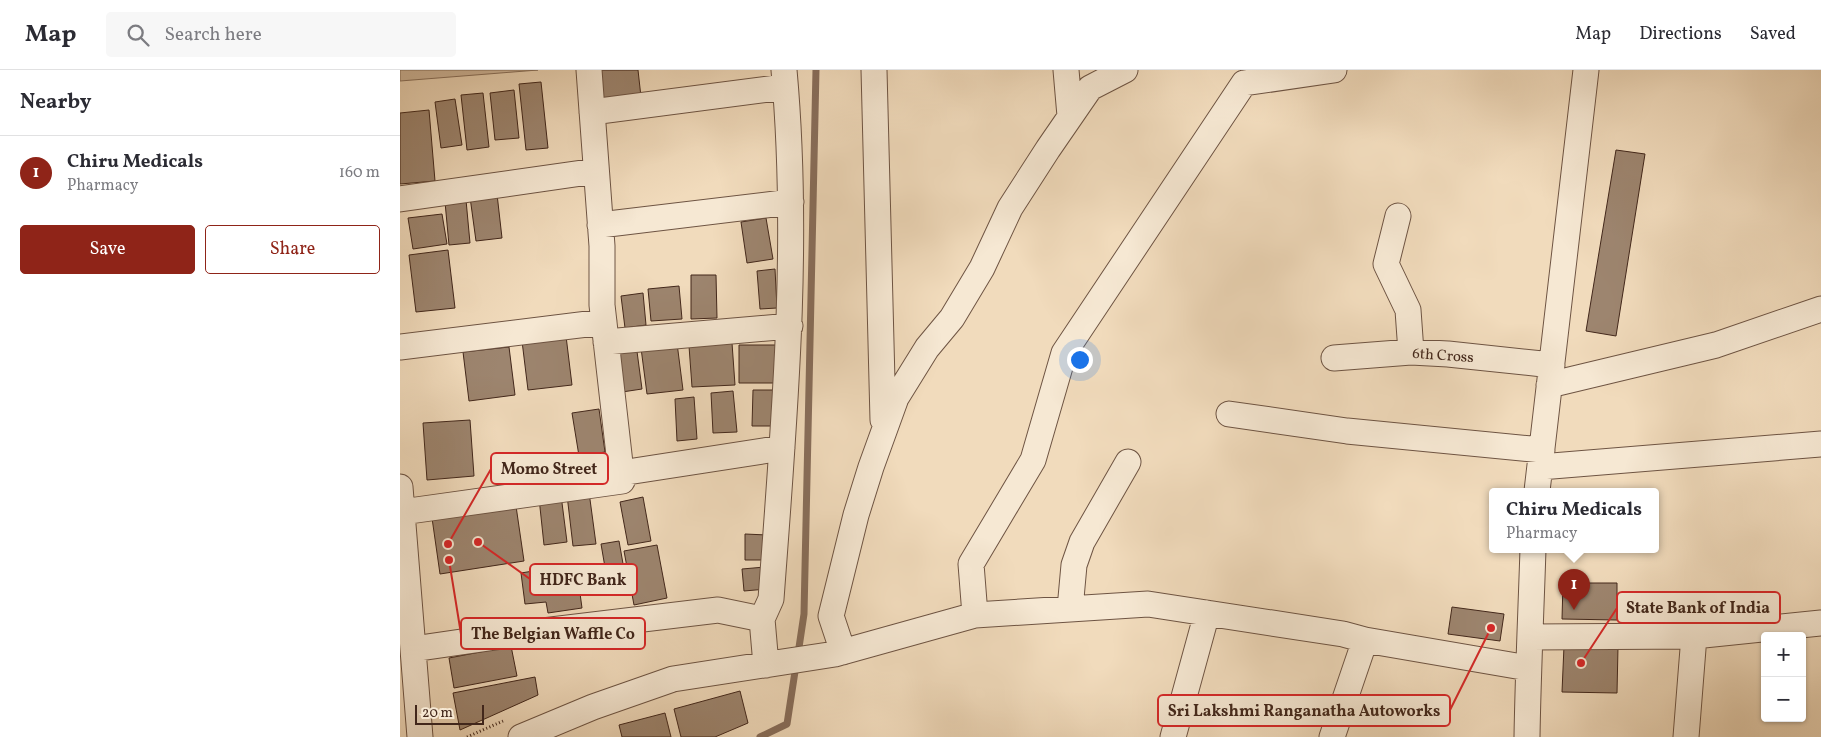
<!DOCTYPE html>
<html lang="en">
<head>
<meta charset="utf-8">
<style>
	body { margin:0; font-family:Vollkorn,serif; background:#f7f7f7; color:#2b2b33 }
	.controls { position:absolute; right:15px; bottom:15px; display:grid; overflow:hidden; border-radius:5px; box-shadow:0 1px 4px #0004 }
	.controls button { width:45px; height:45px; display:grid; place-items:center; padding:0; border:0; border-bottom:1px solid #e1e1e2; background:#fff; color:#2b2b33; font:25px sans-serif }
	.scale { position:absolute; left:15px; bottom:12px; width:69px; box-sizing:border-box; padding-left:5px; border:2px solid #42271b; border-top:0; font-size:14px; line-height:18px; white-space:nowrap; color:#42271b; -webkit-text-stroke:4px #f6e8d3; paint-order:stroke }
	.you { position:absolute; left:679px; top:289px; width:18px; height:18px; margin:-12px; border:4px solid #fff; border-radius:50%; background:#1a73e8; box-shadow:0 0 0 8px #1a73e833 }
	.badge { display:grid; place-items:center; width:32px; height:32px; border-radius:50%; background:#8f2418; color:#fff; font-size:16px; font-weight:700 }
	.pin { position:absolute; translate:-50% -41px; filter:drop-shadow(0 1px 2px #0008) }
	.pin::after { content:''; position:absolute; top:26px; width:18px; height:15px; background:inherit; clip-path:polygon(0 0,100% 0,50% 100%) }
	.popup { position:absolute; left:1089px; top:418px; width:170px; height:65px; box-sizing:border-box; display:grid; place-content:center; border-radius:5px; background:#fff; filter:drop-shadow(0 1px 4px #0005); font-size:16px; white-space:nowrap; color:#7c7c81 }
	.popup b { font-size:19px; color:#2b2b33 }
	.popup::after { content:''; position:absolute; left:50%; top:100%; margin-left:-10px; border:10px solid transparent; border-top-color:#fff }
	.list { margin:0; padding:0; list-style:none }
	h2 { display:flex; justify-content:space-between; align-items:center; height:65px; margin:0; padding:0 20px; font-size:21px }
	h2 small { font-size:16px; font-weight:400; color:#7c7c81 }
	.list li { display:grid; grid-template-columns:32px 1fr auto; gap:15px; align-items:center; box-sizing:border-box; height:75px; padding:0 20px; border-top:1px solid #e1e1e2 }
	.list b { display:block; font-size:19px; white-space:nowrap }
	.list p { margin:0; font-size:16px; white-space:nowrap; color:#7c7c81 }
	.list em { font-size:16px; font-style:normal; color:#7c7c81 }
	.actions { display:flex; gap:10px; padding:15px 20px }
	.actions a { flex:1; padding:11px 0; border:1px solid #8f2418; border-radius:5px; text-align:center; font-size:18px; color:#8f2418 }
	.actions .main { background:#8f2418; color:#fff }
	.icon { flex:none; width:28px; height:28px; fill:none; stroke:currentColor; stroke-width:2; stroke-linecap:round; stroke-linejoin:round }
	.map { position:relative; flex:none; width:1421px; height:667px; overflow:hidden }
	header { display:flex; align-items:center; gap:30px; box-sizing:border-box; height:70px; padding:0 25px; background:#fff; border-bottom:1px solid #e1e1e2 }
	header strong { font-size:24px }
	nav { display:flex; gap:28px; margin-inline-start:auto; font-size:18px }
	.search { width:350px; height:45px; background:#f7f7f7; display:flex; align-items:center; gap:12px; box-sizing:border-box; padding:0 18px; border-radius:5px; color:#7c7c81; font-size:19px }
	main { display:flex }
	aside { flex:1; background:#fff }
	.map>svg:first-child { display:block }
	.green { fill:#d3bca1; stroke:#8a725e }
	.lines { fill:none; stroke-linecap:round; stroke-linejoin:round }
	.stream { stroke:#886e5b; stroke-width:7 }
	.building { fill:#9d856f; stroke:#42271b }
	.minor-casing { stroke:#6e5443; stroke-width:27 }
	.path { stroke:#42271b; stroke-width:3; stroke-dasharray:1 2.5; stroke-linecap:butt }
	.minor { stroke:#f6e8d3; stroke-width:25 }
	.labels { text-anchor:middle; stroke-width:4; stroke-linejoin:round; paint-order:stroke }
	.street-label { font-size:15px; fill:#42271b; stroke:#f6e8d3 }
	.leader { fill:none; stroke:#d62828; stroke-width:2 }
	.callout-dot { fill:#d62828; stroke:#f6e8d3; stroke-width:2 }
	.callout { fill:#f6e8d3; stroke:#d62828; stroke-width:2 }
	.callout-label { font-size:16px; text-anchor:middle; font-weight:bold; fill:#42271b }
</style>
</head>
<body>
<header>
<strong>Map</strong>
<div class="search"><svg class="icon" aria-label="search" viewBox="0 0 24 24"><circle cx="10" cy="10" r="6"/><path d="M15 15l6 6"/></svg>Search here</div>
<nav><a>Map</a><a>Directions</a><a>Saved</a></nav>
</header>
<main>
<aside>
<h2>Nearby<small></small></h2>
<ul class="list">
<li><span class="badge">1</span><div><b>Chiru Medicals</b><p>Pharmacy</p></div><em>160 m</em></li>
</ul>
<div class="actions"><a class="main">Save</a><a>Share</a></div>
</aside>
<div class="map">
<svg width="1421" height="667" viewBox="0 0 1421 667">
	<rect width="100%" height="100%" fill="#f1dbbc"/>
	<filter id="stains"><feTurbulence type="fractalNoise" baseFrequency=".004" numOctaves="4"/><feColorMatrix values="0 0 0 0 .2 0 0 0 0 .09 0 0 0 0 .02 0 0 0 .5 -.17"/></filter>
	<radialGradient id="worn" r=".72"><stop offset=".6" stop-color="#630" stop-opacity="0"/><stop offset="1" stop-color="#630" stop-opacity=".3"/></radialGradient>
	<path class="green" d="M 0,0 L 138,0 L 0,11 Z"/>
	<g class="lines">
		<path class="stream" d="M 398,584 L 404,544 L 416,0
			M 360,667 L 387,654 L 396,595"/>
	</g>
	<path class="building" d="M 196,0 L 238,0 L 241,27 L 200,32 Z
		M 141,12 L 148,78 L 126,80 L 119,14 Z
		M 114,20 L 119,68 L 95,70 L 90,23 Z
		M 83,23 L 89,77 L 67,80 L 61,25 Z
		M 55,29 L 62,75 L 41,78 L 35,32 Z
		M 29,40 L 35,111 L 0,114 L 0,43 Z
		M 1216,80 L 1245,84 L 1216,266 L 1186,261 Z
		M 97,124 L 102,168 L 76,171 L 70,127 Z
		M 66,130 L 70,173 L 49,175 L 45,132 Z
		M 42,144 L 47,174 L 13,179 L 8,148 Z
		M 366,148 L 373,189 L 347,193 L 341,152 Z
		M 48,180 L 55,238 L 16,242 L 9,185 Z
		M 375,199 L 377,238 L 360,239 L 357,201 Z
		M 291,205 L 316,205 L 317,248 L 291,249 Z
		M 279,216 L 282,249 L 251,251 L 248,219 Z
		M 243,223 L 246,255 L 225,258 L 221,226 Z
		M 166,266 L 172,315 L 128,320 L 122,271 Z
		M 277,273 L 283,320 L 247,324 L 241,278 Z
		M 332,273 L 335,315 L 292,317 L 289,276 Z
		M 236,274 L 242,319 L 222,322 L 217,277 Z
		M 339,275 L 379,275 L 379,313 L 339,313 Z
		M 109,277 L 115,325 L 69,331 L 63,282 Z
		M 353,320 L 377,320 L 377,356 L 352,356 Z
		M 333,321 L 337,362 L 313,363 L 311,323 Z
		M 294,327 L 297,369 L 277,371 L 275,329 Z
		M 199,339 L 205,382 L 179,386 L 172,343 Z
		M 70,350 L 74,406 L 27,410 L 23,353 Z
		M 189,422 L 196,474 L 173,476 L 167,425 Z
		M 161,425 L 167,472 L 144,475 L 139,428 Z
		M 243,427 L 251,471 L 228,475 L 220,432 Z
		M 116,436 L 124,491 L 40,504 L 32,448 Z
		M 345,464 L 367,465 L 367,490 L 345,490 Z
		M 219,471 L 225,505 L 207,509 L 201,474 Z
		M 257,475 L 267,528 L 234,535 L 224,481 Z
		M 176,494 L 182,538 L 148,543 L 146,532 L 125,534 L 121,503 Z
		M 365,497 L 367,519 L 344,521 L 342,499 Z
		M 1163,513 L 1217,513 L 1217,550 L 1162,549 Z
		M 1052,537 L 1104,544 L 1100,571 L 1048,564 Z
		M 111,576 L 117,606 L 54,618 L 49,588 Z
		M 1164,576 L 1218,577 L 1217,623 L 1162,622 Z
		M 135,607 L 138,625 L 60,660 L 53,623 Z
		M 340,621 L 348,653 L 315,667 L 281,667 L 274,639 Z
		M 265,643 L 271,667 L 222,667 L 219,655 Z"/>
	<g class="lines">
		<g class="minor-casing">
			<path id="minor" d="M 474,0 L 483,350
				M 666,0 L 670,46
				M 844,13 L 934,0
				M 192,42 L 385,17
				M 0,129 L 196,101
				M 998,146 L 986,194 L 1008,240 L 1011,282
				M 200,155 L 391,132
				M 206,272 L 390,256
				M 0,277 L 204,252
				M 934,288 L 1011,282 L 1048,284 L 1152,295
				M 1149,315 L 1316,275 L 1421,239
				M 829,344 L 947,361 L 1142,380
				M 1140,397 L 1421,374
				M 221,403 L 382,378
				M 0,417 L 20,667
				M 1137,421 L 1186,0
				M 2,442 L 222,411 L 202,235 L 202,176 L 189,0
				M 670,539 L 674,495 L 682,472 L 728,392
				M 575,545 L 571,494 L 633,390 L 664,283 L 844,13
				M 1131,567 L 1294,566 L 1421,553
				M 13,579 L 109,565 L 318,540 L 362,549
				M 443,582 L 431,546 L 456,445 L 471,397 L 496,328 L 527,278 L 552,248 L 582,198 L 610,138 L 648,79 L 690,18 L 725,0
				M 366,595 L 362,549 L 371,529 C 384,353 400,176 384,0
				M 121,667 L 193,637 L 273,609 L 435,584 L 575,545 L 748,534 L 943,564 L 965,570 L 1128,598
				M 773,667 L 807,543
				M 932,667 L 965,570
				M 1127,667 C 1128,604 1131,542 1133,479
				M 1286,667 L 1294,566"/>
		</g>
		<path class="path" d="M 67,667 L 103,651"/>
		<use href="#minor" class="minor"/>
	</g>
	<g class="labels">
		<g class="street-label">
			<text transform="translate(1043 285) rotate(4)" y="5">6th Cross</text>
		</g>
	</g>
	<path class="leader" d="M48 474L91 399M78 472L130 509M1181 593L1217 538M49 490L61 564M1091 558L1050 640"/>
	<g class="callout-dot">
		<circle cx="48" cy="474" r="5"/>
		<circle cx="78" cy="472" r="5"/>
		<circle cx="1181" cy="593" r="5"/>
		<circle cx="49" cy="490" r="5"/>
		<circle cx="1091" cy="558" r="5"/>
	</g>
	<g class="callout">
		<rect x="91" y="383" width="117" height="31" rx="5"/>
		<rect x="130" y="494" width="107" height="31" rx="5"/>
		<rect x="1217" y="522" width="163" height="31" rx="5"/>
		<rect x="61" y="548" width="184" height="31" rx="5"/>
		<rect x="758" y="625" width="292" height="31" rx="5"/>
	</g>
	<g class="callout-label">
		<text x="149" y="404">Momo Street</text>
		<text x="183" y="515">HDFC Bank</text>
		<text x="1298" y="543">State Bank of India</text>
		<text x="153" y="569">The Belgian Waffle Co</text>
		<text x="904" y="646">Sri Lakshmi Ranganatha Autoworks</text>
	</g>
	<rect width="100%" height="100%" filter="url(#stains)"/>
	<rect width="100%" height="100%" fill="url(#worn)"/>
</svg>
<div class="controls">
<button>+</button>
<button>−</button>
</div>
<div class="scale">20 m</div>
<div class="you"></div>
<div class="pin badge" style="left:1174px;top:540px">1</div>
<div class="popup"><b>Chiru Medicals</b>Pharmacy</div>
</div>
</main>
</body>
</html>
